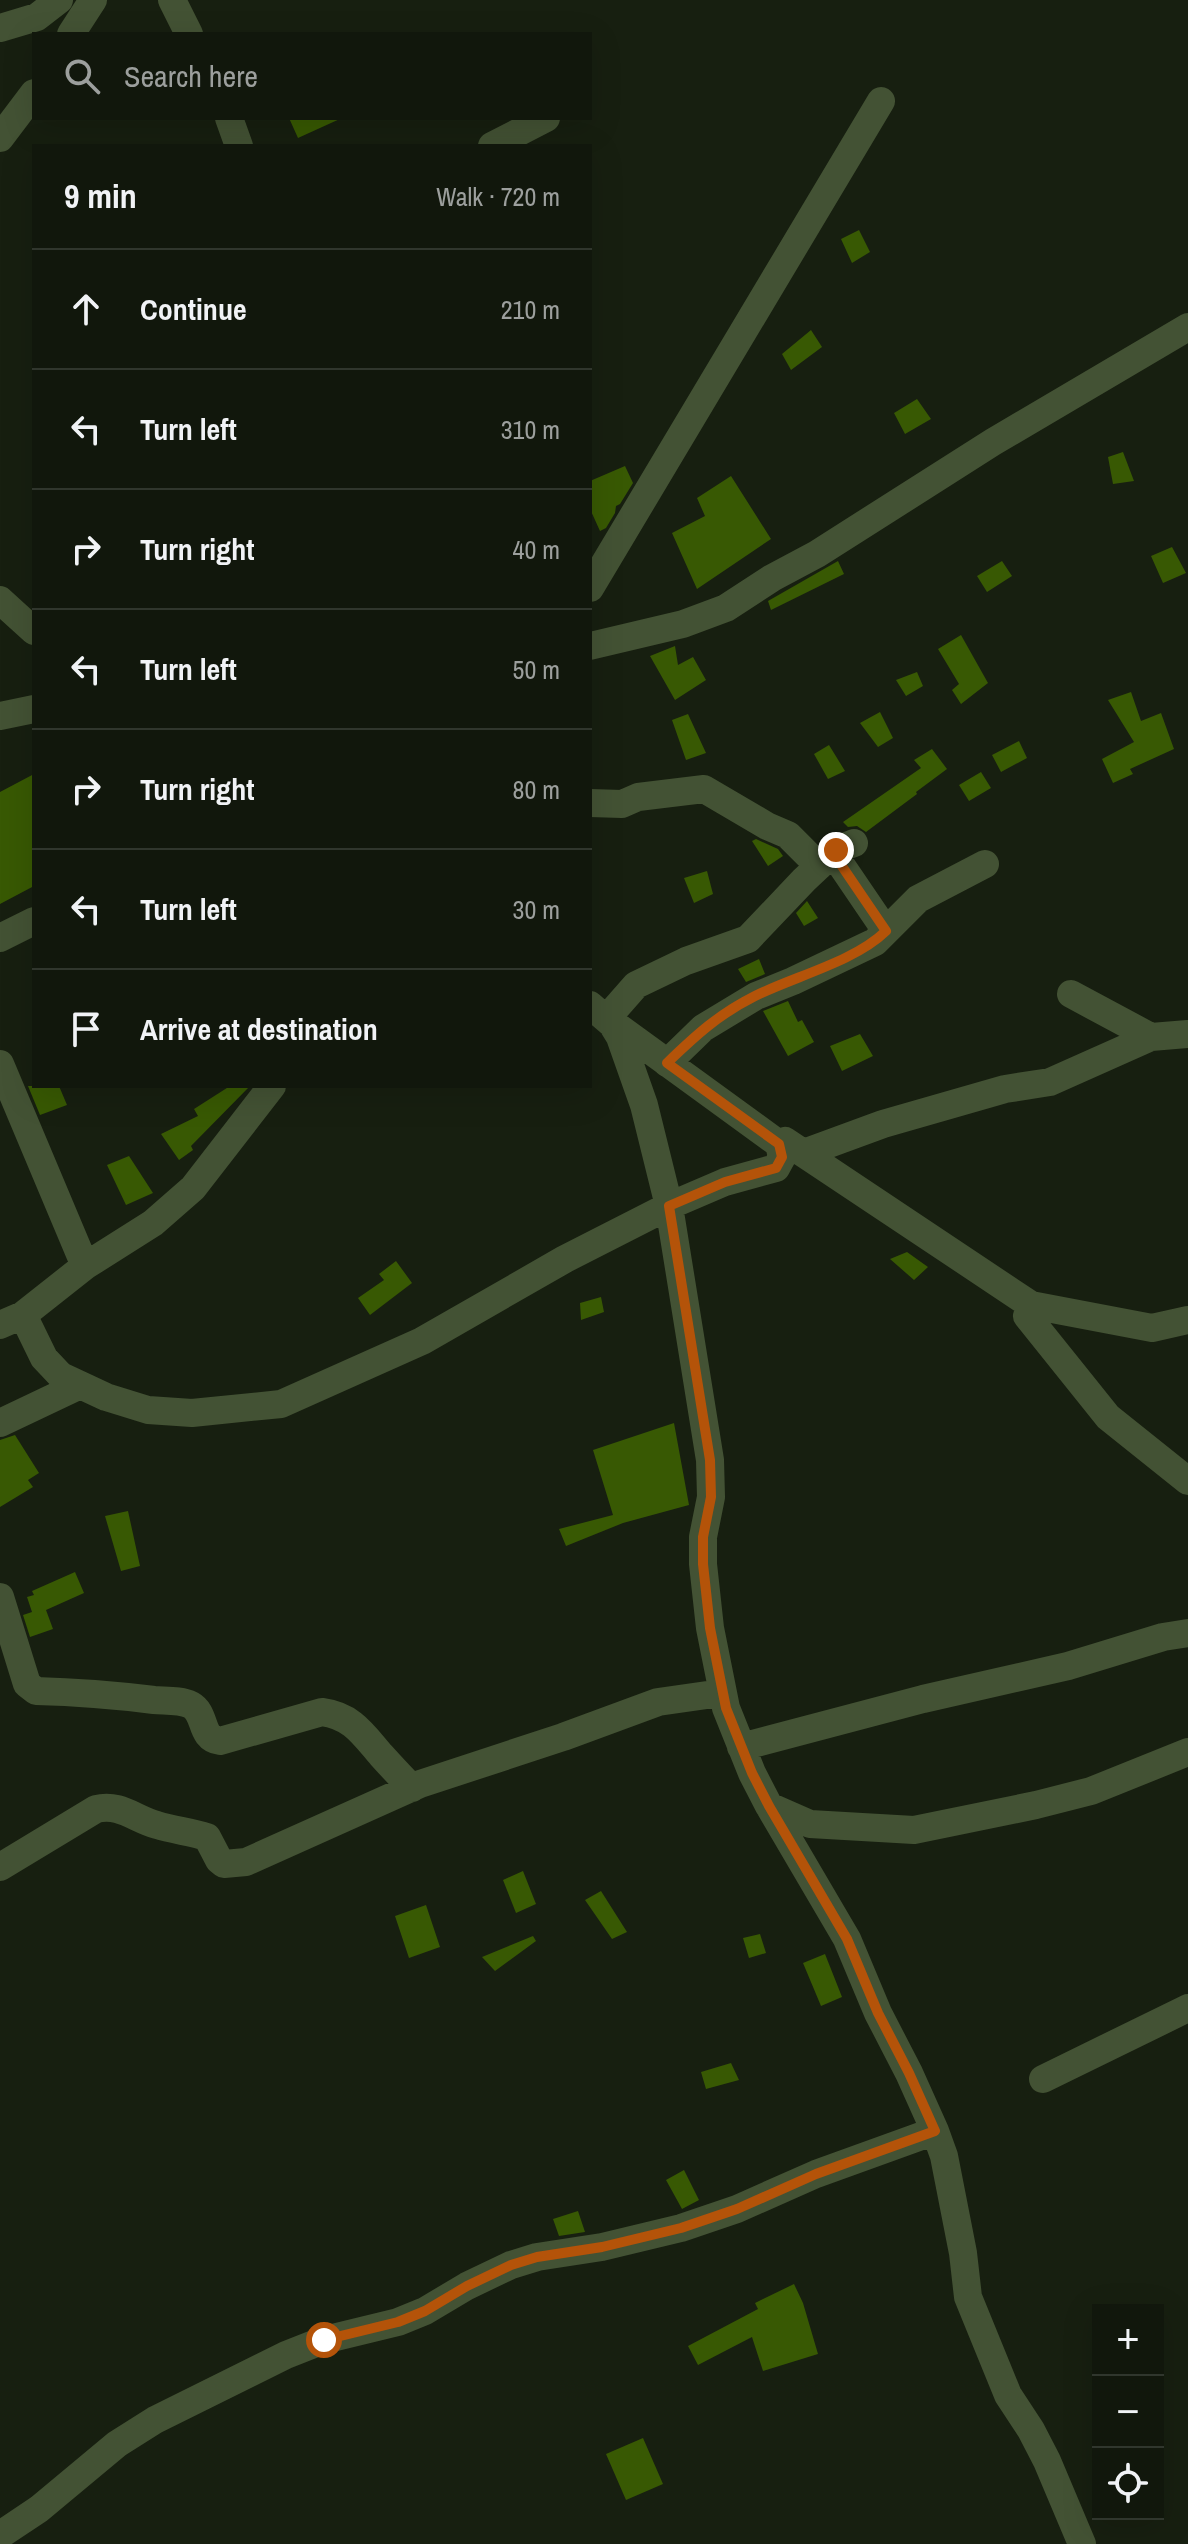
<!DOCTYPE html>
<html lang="en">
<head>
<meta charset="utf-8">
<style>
	body { margin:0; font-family:"Archivo Narrow",sans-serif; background:#1e241a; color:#f1f3f6 }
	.controls { position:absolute; right:24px; bottom:24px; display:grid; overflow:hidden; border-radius:0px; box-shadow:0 8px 32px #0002 }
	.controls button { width:72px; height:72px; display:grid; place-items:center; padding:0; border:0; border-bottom:2px solid #30362d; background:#11170c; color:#f1f3f6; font:40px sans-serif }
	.stop { position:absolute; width:24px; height:24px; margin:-18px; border:6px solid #b45309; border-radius:50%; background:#fff }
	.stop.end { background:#b45309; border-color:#fff; box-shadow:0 2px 8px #0008 }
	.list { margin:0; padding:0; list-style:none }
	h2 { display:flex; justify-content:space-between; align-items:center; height:104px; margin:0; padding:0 32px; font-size:34px }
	h2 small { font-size:26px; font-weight:400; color:#9c9f9d }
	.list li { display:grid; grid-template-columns:52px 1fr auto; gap:24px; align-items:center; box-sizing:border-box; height:120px; padding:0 32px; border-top:2px solid #30362d }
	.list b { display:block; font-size:30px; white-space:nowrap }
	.list em { font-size:26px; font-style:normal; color:#9c9f9d }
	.icon { flex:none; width:44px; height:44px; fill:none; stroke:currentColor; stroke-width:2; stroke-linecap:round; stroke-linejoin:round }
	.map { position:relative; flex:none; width:1188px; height:2544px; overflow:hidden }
	.search { position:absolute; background:#11170c; box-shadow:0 8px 32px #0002; left:32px; top:32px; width:560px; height:88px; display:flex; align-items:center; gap:20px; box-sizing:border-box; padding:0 28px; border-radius:0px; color:#9c9f9d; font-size:30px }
	.panel { position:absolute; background:#11170c; box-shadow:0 8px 32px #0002; left:32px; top:144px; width:560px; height:944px; border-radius:0px }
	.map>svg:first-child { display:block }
	.building { fill:#385903 }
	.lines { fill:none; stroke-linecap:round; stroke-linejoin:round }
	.minor { stroke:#435234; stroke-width:28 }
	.route { stroke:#b45309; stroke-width:10 }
</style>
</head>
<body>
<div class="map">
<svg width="1188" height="2544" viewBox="0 0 1188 2544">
	<rect width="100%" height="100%" fill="#171f10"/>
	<path class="building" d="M 289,118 L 342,118 L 298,138 Z
		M 859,230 L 870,252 L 852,263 L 841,239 Z
		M 811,330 L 822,347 L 791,370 L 782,354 Z
		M 917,399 L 931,419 L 905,434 L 894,413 Z
		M 1123,452 L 1134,481 L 1113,484 L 1108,457 Z
		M 625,466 L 633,483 L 620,504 L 616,506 L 615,513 L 606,528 L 600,531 L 590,509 L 590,481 Z
		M 731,476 L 771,539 L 697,589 L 672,533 L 705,516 L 697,498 Z
		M 1172,547 L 1186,573 L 1163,583 L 1151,556 Z
		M 838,561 L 844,574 L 771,610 L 768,601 Z
		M 1002,561 L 1012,576 L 987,592 L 977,576 Z
		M 961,635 L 988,683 L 961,704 L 952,690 L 959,684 L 938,649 Z
		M 675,646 L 678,665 L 693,657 L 706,680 L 675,700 L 650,656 Z
		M 917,672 L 923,686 L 906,696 L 896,680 Z
		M 1131,692 L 1141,721 L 1161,713 L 1174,749 L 1130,769 L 1133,774 L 1113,783 L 1102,759 L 1134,742 L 1108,700 Z
		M 880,712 L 893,738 L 878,747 L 860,723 Z
		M 688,714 L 706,753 L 686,760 L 672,720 Z
		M 1019,741 L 1027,758 L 1001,772 L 992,755 Z
		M 829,745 L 845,771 L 828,779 L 814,754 Z
		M 932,749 L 947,769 L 916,792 L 917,794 L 866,832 L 857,826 L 848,827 L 843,822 L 921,768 L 914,760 Z
		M 981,772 L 991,788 L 969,801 L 959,785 Z
		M 34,774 L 34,886 L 0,904 L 0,792 Z
		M 756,839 L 778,849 L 783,856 L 768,866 L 752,841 Z
		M 707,871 L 713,894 L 694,903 L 684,878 Z
		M 807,901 L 818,918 L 804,926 L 796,913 Z
		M 759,959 L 765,974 L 746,982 L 738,969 Z
		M 788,1001 L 798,1022 L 802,1020 L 814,1042 L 788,1056 L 763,1011 Z
		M 860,1034 L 873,1056 L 842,1071 L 830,1046 Z
		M 28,1086 L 59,1086 L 67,1105 L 40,1115 Z
		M 230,1086 L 250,1086 L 191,1146 L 193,1150 L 179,1160 L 161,1134 L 198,1116 L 194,1109 Z
		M 129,1156 L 153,1193 L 126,1205 L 107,1165 Z
		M 907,1252 L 928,1267 L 914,1280 L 890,1259 Z
		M 396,1261 L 412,1283 L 370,1315 L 358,1298 L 384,1280 L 379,1274 Z
		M 601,1297 L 604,1312 L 581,1320 L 580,1303 Z
		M 674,1423 L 689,1505 L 623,1523 L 566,1546 L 559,1529 L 613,1515 L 593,1450 Z
		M 15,1435 L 39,1473 L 28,1480 L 33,1487 L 0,1507 L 0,1440 Z
		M 128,1511 L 140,1566 L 121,1571 L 105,1516 Z
		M 75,1572 L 84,1593 L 46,1610 L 53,1629 L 30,1637 L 23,1615 L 32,1612 L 27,1597 L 34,1595 L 32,1591 Z
		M 523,1871 L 536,1904 L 516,1913 L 503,1880 Z
		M 601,1891 L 627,1932 L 612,1939 L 585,1900 Z
		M 426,1905 L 440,1947 L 409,1958 L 395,1916 Z
		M 760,1934 L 766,1953 L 749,1958 L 743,1938 Z
		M 533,1936 L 536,1941 L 495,1971 L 482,1957 Z
		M 825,1954 L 842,1997 L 821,2006 L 803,1963 Z
		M 731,2063 L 739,2080 L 706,2089 L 701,2072 Z
		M 684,2170 L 699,2200 L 682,2209 L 666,2180 Z
		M 578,2211 L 585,2232 L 559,2236 L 553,2219 Z
		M 794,2284 L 803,2303 L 818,2354 L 763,2371 L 752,2337 L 698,2365 L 688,2346 L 758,2309 L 755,2303 Z
		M 643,2438 L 663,2484 L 626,2500 L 606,2454 Z"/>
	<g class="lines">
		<path class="minor" d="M 172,0 L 189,34
			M 0,28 L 37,17 L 59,0
			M 71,34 L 93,0
			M 229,118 L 239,146
			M 0,138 L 34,93
			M 492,146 L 546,118
			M 590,588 L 881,101
			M 0,600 L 34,631
			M 590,646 L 683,624 L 726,608 L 772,578 L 817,554 L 993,442 L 1188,327
			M 0,716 L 34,709
			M 590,803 L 622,804 L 638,797 L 704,789 L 767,826 L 788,835 L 819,866
			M 833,853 L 886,931
			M 0,938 L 34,921
			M 590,1005 L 612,1024 L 620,1037 L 644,1105 L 669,1206 L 710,1460 L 711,1497 L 703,1537 L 703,1564 L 710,1628 L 726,1708 L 752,1773 L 769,1806 L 847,1939 L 878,2013 L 909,2073 L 935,2131 L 944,2156 L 963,2253 L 968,2297 L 1008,2395 L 1031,2430 L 1047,2461 L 1082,2544
			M 607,1018 L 636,985 L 686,961 L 748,939 L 804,880 L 836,850 L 854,843
			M 1151,1037 L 1188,1034
			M 667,1063 L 703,1028 L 756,996 L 793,981 L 875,942 L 918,899 L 985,864
			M 0,1064 L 85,1266
			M 779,1144 L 785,1141 L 1031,1305 L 1152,1328 L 1188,1320
			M 804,1153 L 883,1124 L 1005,1089 L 1050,1082 L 1151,1037 L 1071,994
			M 1031,1305 L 1027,1316 L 1108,1417 L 1188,1481
			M 23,1315 L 44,1358 L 61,1376 L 106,1397 L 148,1410 L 192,1413 L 281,1404 L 422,1341 L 565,1259 L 669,1206 L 725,1182 L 776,1168 L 782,1157 L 779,1144 L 614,1024
			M 0,1325 L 23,1315 L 85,1266 L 153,1223 L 193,1188 L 272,1086
			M 0,1423 L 78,1386
			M 0,1597 L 27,1684 L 36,1691 C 75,1692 114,1695 154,1700 C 165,1701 181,1700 191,1705 C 207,1714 199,1738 220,1741 L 322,1712 C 352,1716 363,1734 381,1755 C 391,1766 401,1777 412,1788
			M 741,1747 L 923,1699 L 1068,1666 L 1163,1637 L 1188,1633
			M 769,1806 L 810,1824 L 914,1830 L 1036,1805 L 1091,1791 L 1188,1752
			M 0,1867 L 96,1809 C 120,1803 135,1819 157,1825 C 173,1830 191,1832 207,1837 L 219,1860 L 224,1864 L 246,1862 L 420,1784 L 563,1737 L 658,1702 L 721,1693
			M 1043,2079 L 1188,2008
			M 0,2535 L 39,2509 L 117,2444 L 155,2420 L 286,2355 L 324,2340 L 398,2322 L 425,2311 L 467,2286 L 511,2265 L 537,2257 L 602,2247 L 681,2228 L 737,2209 L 816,2174 L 935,2131"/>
	</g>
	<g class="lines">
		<path class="route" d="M 324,2340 L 398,2322 L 425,2311 L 467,2286 L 511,2265 L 537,2257 L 602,2247 L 681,2228 L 737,2209 L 816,2174 L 935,2131 L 909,2073 L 878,2013 L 847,1939 L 769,1806 L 752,1773 L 726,1708 L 710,1628 L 703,1564 L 703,1537 L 711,1497 L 710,1460 L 669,1206 L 725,1182 L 776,1168 L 782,1157 L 779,1144 L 667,1063 C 696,1035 719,1014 755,996 C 795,976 854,962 886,931 L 833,853 L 836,850"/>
	</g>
</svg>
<div class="controls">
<button>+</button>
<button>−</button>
<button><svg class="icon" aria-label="locate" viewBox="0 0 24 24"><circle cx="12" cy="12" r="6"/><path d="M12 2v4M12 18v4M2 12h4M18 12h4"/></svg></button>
</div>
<div class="stop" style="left:324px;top:2340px"></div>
<div class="stop end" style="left:836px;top:850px"></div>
<div class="search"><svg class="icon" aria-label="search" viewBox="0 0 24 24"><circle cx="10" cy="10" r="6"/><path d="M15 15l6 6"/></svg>Search here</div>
<section class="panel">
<h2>9 min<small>Walk · 720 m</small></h2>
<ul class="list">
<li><svg class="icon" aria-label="ahead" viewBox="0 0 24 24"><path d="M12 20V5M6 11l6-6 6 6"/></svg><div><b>Continue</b></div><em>210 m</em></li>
<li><svg class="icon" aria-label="left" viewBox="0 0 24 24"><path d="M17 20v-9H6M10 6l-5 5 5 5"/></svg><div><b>Turn left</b></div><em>310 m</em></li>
<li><svg class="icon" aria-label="right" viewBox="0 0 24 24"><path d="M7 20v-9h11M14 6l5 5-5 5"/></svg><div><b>Turn right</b></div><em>40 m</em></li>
<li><svg class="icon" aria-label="left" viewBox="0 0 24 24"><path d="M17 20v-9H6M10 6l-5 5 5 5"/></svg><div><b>Turn left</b></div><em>50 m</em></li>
<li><svg class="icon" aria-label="right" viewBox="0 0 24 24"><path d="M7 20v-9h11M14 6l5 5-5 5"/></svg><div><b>Turn right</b></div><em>80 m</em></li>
<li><svg class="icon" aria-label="left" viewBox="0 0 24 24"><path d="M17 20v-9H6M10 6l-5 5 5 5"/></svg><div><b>Turn left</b></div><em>30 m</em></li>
<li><svg class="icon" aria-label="arrive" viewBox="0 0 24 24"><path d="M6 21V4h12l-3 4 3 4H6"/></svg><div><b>Arrive at destination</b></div></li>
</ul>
</section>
</div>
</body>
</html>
